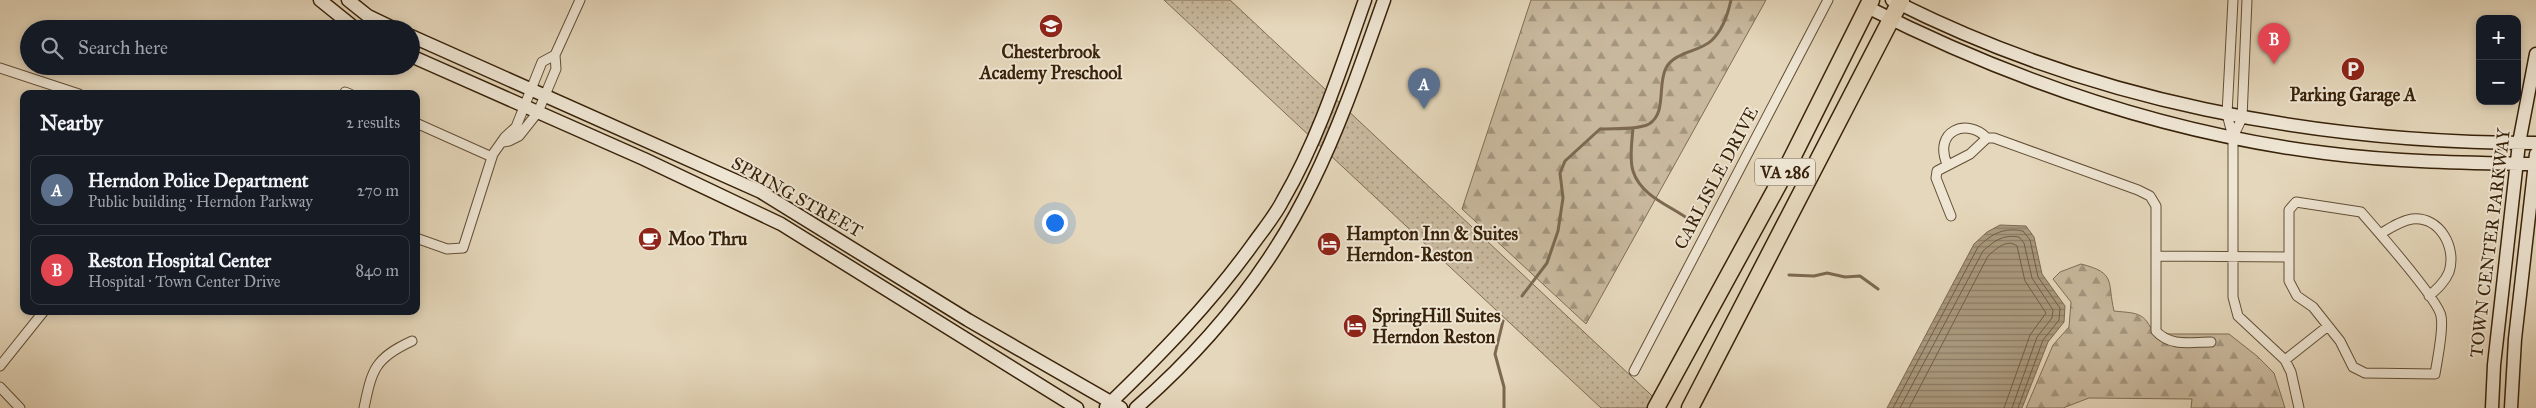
<!DOCTYPE html>
<html lang="en">
<head>
<meta charset="utf-8">
<style>
	body { margin:0; font-family:"IM FELL Great Primer",serif; background:#20242c; color:#f1f3f6 }
	.controls { position:absolute; right:15px; top:15px; display:grid; overflow:hidden; border-radius:10px; box-shadow:0 2px 8px #0003 }
	.controls button { width:45px; height:45px; display:grid; place-items:center; padding:0; border:0; border-bottom:1px solid #363941; background:#171b24; color:#f1f3f6; font:25px sans-serif }
	.you { position:absolute; left:1054px; top:222px; width:18px; height:18px; margin:-12px; border:4px solid #fff; border-radius:50%; background:#1a73e8; box-shadow:0 0 0 8px #1a73e833 }
	.badge { display:grid; place-items:center; width:32px; height:32px; border-radius:50%; background:#c59692; color:#fff; font-size:16px; font-weight:700 }
	.pin { position:absolute; translate:-50% -41px; filter:drop-shadow(0 1px 2px #0008) }
	.pin::after { content:''; position:absolute; top:26px; width:18px; height:15px; background:inherit; clip-path:polygon(0 0,100% 0,50% 100%) }
	.list { margin:0; padding:0; list-style:none }
	h2 { display:flex; justify-content:space-between; align-items:center; height:65px; margin:0; padding:0 20px; font-size:21px }
	h2 small { font-size:16px; font-weight:400; color:#9ea1a6 }
	.list li { display:grid; grid-template-columns:32px 1fr auto; gap:15px; align-items:center; box-sizing:border-box; height:70px; margin:0 10px 10px; padding:0 10px; border:1px solid #363941; border-radius:10px }
	.list b { display:block; font-size:19px; white-space:nowrap }
	.list p { margin:0; font-size:16px; white-space:nowrap; color:#9ea1a6 }
	.list em { font-size:16px; font-style:normal; color:#9ea1a6 }
	.icon { flex:none; width:28px; height:28px; fill:none; stroke:currentColor; stroke-width:2; stroke-linecap:round; stroke-linejoin:round }
	.map { position:relative; flex:none; width:2536px; height:408px; overflow:hidden }
	.search { position:absolute; background:#171b24; box-shadow:0 2px 8px #0003; left:20px; top:20px; width:400px; height:55px; display:flex; align-items:center; gap:12px; box-sizing:border-box; padding:0 18px; border-radius:28px; color:#9ea1a6; font-size:19px }
	.panel { position:absolute; background:#171b24; box-shadow:0 2px 8px #0003; left:20px; top:90px; width:400px; height:225px; border-radius:10px }
	.map>svg:first-child { display:block }
	.grass { fill:url(#grass-dots); stroke:#806d53 }
	.forest { fill:url(#forest-firs); stroke:#806d53 }
	.water { fill:url(#water-rules); stroke:#7c694f }
	.lines { fill:none; stroke-linecap:round; stroke-linejoin:round }
	.shore { stroke:#715e44; stroke-width:1 }
	.stream { stroke:#7c694f; stroke-width:3 }
	.street-casing { stroke:#634f36; stroke-width:11 }
	.secondary-casing { stroke:#382209; stroke-width:15 }
	.highway-casing { stroke:#382209; stroke-width:19 }
	.street { stroke:#eee5d3; stroke-width:9 }
	.secondary { stroke:#eee5d3; stroke-width:12 }
	.highway { stroke:#e5d7bb; stroke-width:16 }
	.labels { text-anchor:middle; stroke-width:4; stroke-linejoin:round; paint-order:stroke }
	.shield { fill:#eee5d3; stroke:#6f5c46; stroke-width:1 }
	.shield-label { font-size:16px; font-weight:bold; fill:#382209 }
	.poi-label { font-size:18px; font-weight:bold; fill:#382209; stroke:#eee5d3; text-anchor:start }
	.street-label { font-size:18px; fill:#382209; stroke:#eee5d3 }
</style>
</head>
<body>
<div class="map">
<svg width="2536" height="408" viewBox="0 0 2536 408">
	<defs>
		<pattern id="grass-dots" width="8" height="8" patternUnits="userSpaceOnUse" patternTransform="scale(1.25)"><rect width="8" height="8" fill="#c8b89d"/><path d="M2 2h.1M6 6h.1" fill="none" stroke="#a3957e" stroke-width="1.8" stroke-linecap="round"/></pattern>
		<pattern id="forest-firs" width="22" height="20" patternUnits="userSpaceOnUse" patternTransform="scale(1.25)"><rect width="22" height="20" fill="#c8b89d"/><path d="M5 1l3.5 6h-7zM16 11l3.5 6h-7z" fill="#a3957e"/></pattern>
		<pattern id="water-rules" width="6" height="5" patternUnits="userSpaceOnUse" patternTransform="scale(1.25)"><rect width="6" height="5" fill="#aa997e"/><path d="M0 2.5h6" fill="none" stroke="#8b7c65"/></pattern>
	</defs>
	<rect width="100%" height="100%" fill="#e5d7bb"/>
	<filter id="stains"><feTurbulence type="fractalNoise" baseFrequency=".004" numOctaves="4"/><feColorMatrix values="0 0 0 0 .2 0 0 0 0 .09 0 0 0 0 .02 0 0 0 .5 -.17"/></filter>
	<radialGradient id="worn" r=".72"><stop offset=".6" stop-color="#630" stop-opacity="0"/><stop offset="1" stop-color="#630" stop-opacity=".3"/></radialGradient>
	<path class="grass" d="M 1164,0 L 1230,0 L 1665,408 L 1601,408 Z"/>
	<path class="forest" d="M 1531,0 L 1766,0 L 1586,324 L 1462,209 Z
		M 2081,264 C 2117,273 2107,282 2114,311 C 2130,313 2143,311 2150,327 L 2169,334 L 2229,334 L 2257,356 L 2274,373 L 2285,408 L 2191,408 L 2192,399 L 2089,398 L 2063,408 L 2026,408 L 2053,345 L 2069,327 L 2071,302 L 2053,279 L 2060,272 Z"/>
	<path class="water" d="M 2000,225 L 2026,226 L 2034,237 L 2042,274 L 2065,306 L 2064,322 L 2048,342 L 2022,408 L 1887,408 L 1974,244 L 1987,232 Z"/>
	<g class="lines">
		<path class="shore" d="M 1893,408 L 1978,247 C 1992,234 2003,227 2023,231 L 2030,240 L 2038,277 L 2060,308 L 2059,320 L 2043,340 L 2018,408
			M 1900,408 L 1983,251 C 1994,241 2003,234 2019,237 L 2024,243 L 2032,278 L 2053,310 L 2052,318 L 2037,337 L 2012,408
			M 1909,408 L 1988,256 C 1996,249 2007,238 2017,246 L 2025,281 L 2046,313 L 2030,335 L 2004,408"/>
		<path class="stream" d="M 1633,128 C 1632,141 1629,158 1633,171 C 1641,197 1672,206 1691,221
			M 1789,275 L 1814,276 L 1827,273 L 1845,277 L 1860,276 L 1878,289
			M 1522,296 L 1547,263 L 1558,231 L 1563,198 L 1560,173 L 1565,161 L 1600,129 C 1613,128 1638,130 1649,124 C 1667,113 1657,85 1666,68 C 1674,52 1699,52 1711,41 C 1722,31 1728,14 1731,0
			M 1503,321 L 1495,354 L 1504,387 L 1504,408"/>
		<g class="street-casing">
			<path id="street" d="M 2233,0 L 2227,114 L 2233,137 L 2233,297 L 2238,316 L 2285,360 L 2291,372 L 2299,408
				M 0,68 L 79,94
				M 345,92 L 350,94
				M 416,123 L 492,157
				M 2233,137 L 2242,118 L 2247,0
				M 503,142 L 509,141 L 519,136 L 538,112 L 556,69 L 555,55 L 580,0
				M 1947,164 C 1933,131 1967,117 1987,138
				M 2296,202 L 2361,212 C 2375,228 2439,301 2441,316 C 2444,329 2437,361 2435,374 L 2365,373 L 2353,367 L 2340,341 L 2313,307 L 2297,296 L 2289,281 L 2289,210 Z
				M 1951,216 L 1936,178 L 1937,171 L 1970,154 L 1987,138 L 1994,138 L 2138,190 L 2150,196 L 2156,206 L 2156,331 C 2170,347 2191,342 2211,342
				M 2380,234 C 2390,228 2400,221 2412,219 C 2440,216 2457,248 2449,272 C 2445,282 2437,289 2429,296
				M 416,238 L 447,249 L 463,248 L 493,154 L 505,137 L 516,127 L 542,62 L 555,55
				M 2158,256 L 2288,257
				M 2285,360 L 2328,326
				M 0,366 L 44,311
				M 1634,371 L 1828,0
				M 0,387 L 20,408
				M 364,408 C 372,369 375,358 412,341"/>
		</g>
		<g class="secondary-casing">
			<path id="secondary" d="M 320,0 L 356,29
				M 348,0 L 368,16 L 395,29
				M 1892,0 C 2091,101 2314,143 2536,143
				M 1867,7 C 2011,80 2164,133 2325,153 C 2395,162 2465,163 2536,164
				M 411,36 L 761,192 L 968,320 L 1121,408
				M 411,56 L 644,159 L 781,224 L 1077,408
				M 1106,407 C 1159,356 1210,304 1253,244 C 1263,230 1275,216 1283,200 C 1319,138 1341,68 1365,0
				M 1136,408 C 1208,345 1270,270 1312,183 C 1341,124 1362,62 1384,0
				M 2492,408 L 2494,365 L 2519,143 L 2536,54
				M 2511,408 L 2515,339 L 2536,154"/>
		</g>
		<g class="highway-casing">
			<path id="highway" d="M 1656,408 L 1784,174 L 1871,0
				M 1690,408 L 1901,0"/>
		</g>
		<use href="#street" class="street"/>
		<use href="#secondary" class="secondary"/>
		<use href="#highway" class="highway"/>
	</g>
	<defs>
		<g id="school-disc" transform="scale(1.25)"><circle r="9.5" fill="#8f2418" stroke="#eee5d3"/><path d="M0-5L7-2L0 1L-7-2ZM-4 1L0 2.5L4 1V4Q0 6-4 4Z" fill="#fff"/></g>
		<g id="parking-disc" transform="scale(1.25)"><circle r="9.5" fill="#8f2418" stroke="#eee5d3"/><path d="M-3.5-5.5H1a3.5 3.5 0 0 1 0 7H-1V5.5H-3.5ZM-1-3.4V-.6H.8a1.4 1.4 0 0 0 0-2.8Z" fill="#fff"/></g>
		<g id="cafe-disc" transform="scale(1.25)"><circle r="9.5" fill="#8f2418" stroke="#eee5d3"/><path d="M-5.5-4.5H6V0H3Q3 3.5 0 3.5H-2.5Q-5.5 3.5-5.5 0ZM3-3.2v2h1.7v-2ZM-6 4.5H4V6H-6Z" fill="#fff"/></g>
		<g id="hotel-disc" transform="scale(1.25)"><circle r="9.5" fill="#8f2418" stroke="#eee5d3"/><path d="M-6-4.5h1.5V1H6V5H4.5V3h-9V5H-6ZM-4 0a1.8 1.8 0 1 1 3.6 0ZM.5 0V-2.5h3Q6-2.5 6 0Z" fill="#fff"/></g>
	</defs>
	<g fill-rule="evenodd">
		<use href="#school-disc" x="1051" y="26"/>
		<use href="#parking-disc" x="2353" y="69"/>
		<use href="#cafe-disc" x="650" y="239"/>
		<use href="#hotel-disc" x="1329" y="244"/>
		<use href="#hotel-disc" x="1355" y="326"/>
	</g>
	<g class="labels">
		<rect class="shield" x="1755" y="158.5" width="60" height="27" rx="4"/>
		<g class="shield-label">
			<text x="1785" y="178">VA 286</text>
		</g>
		<g class="poi-label">
			<text x="1051" y="58" text-anchor="middle">Chesterbrook<tspan x="1051" dy="21">Academy Preschool</tspan></text>
			<text x="2353" y="101" text-anchor="middle">Parking Garage A</text>
			<text x="1346" y="240">Hampton Inn &amp; Suites<tspan x="1346" dy="21">Herndon-Reston</tspan></text>
			<text x="668" y="245">Moo Thru</text>
			<text x="1372" y="322">SpringHill Suites<tspan x="1372" dy="21">Herndon Reston</tspan></text>
		</g>
		<g class="street-label">
			<text transform="translate(1716 178) rotate(-62)" y="6">CARLISLE DRIVE</text>
			<text transform="translate(797 197) rotate(29)" y="6">SPRING STREET</text>
			<text transform="translate(2490 243) rotate(-83)" y="6">TOWN CENTER PARKWAY</text>
		</g>
	</g>
	<rect width="100%" height="100%" filter="url(#stains)"/>
	<rect width="100%" height="100%" fill="url(#worn)"/>
</svg>
<div class="controls">
<button>+</button>
<button>−</button>
</div>
<div class="you"></div>
<div class="pin badge" style="left:1424px;top:109px;background:#5c6f8a">A</div>
<div class="pin badge" style="left:2274px;top:64px;background:#e0444e">B</div>
<div class="search"><svg class="icon" aria-label="search" viewBox="0 0 24 24"><circle cx="10" cy="10" r="6"/><path d="M15 15l6 6"/></svg>Search here</div>
<section class="panel">
<h2>Nearby<small>2 results</small></h2>
<ul class="list">
<li><span class="badge" style="background:#5c6f8a">A</span><div><b>Herndon Police Department</b><p>Public building · Herndon Parkway</p></div><em>270 m</em></li>
<li><span class="badge" style="background:#e0444e">B</span><div><b>Reston Hospital Center</b><p>Hospital · Town Center Drive</p></div><em>840 m</em></li>
</ul>
</section>
</div>
</body>
</html>
